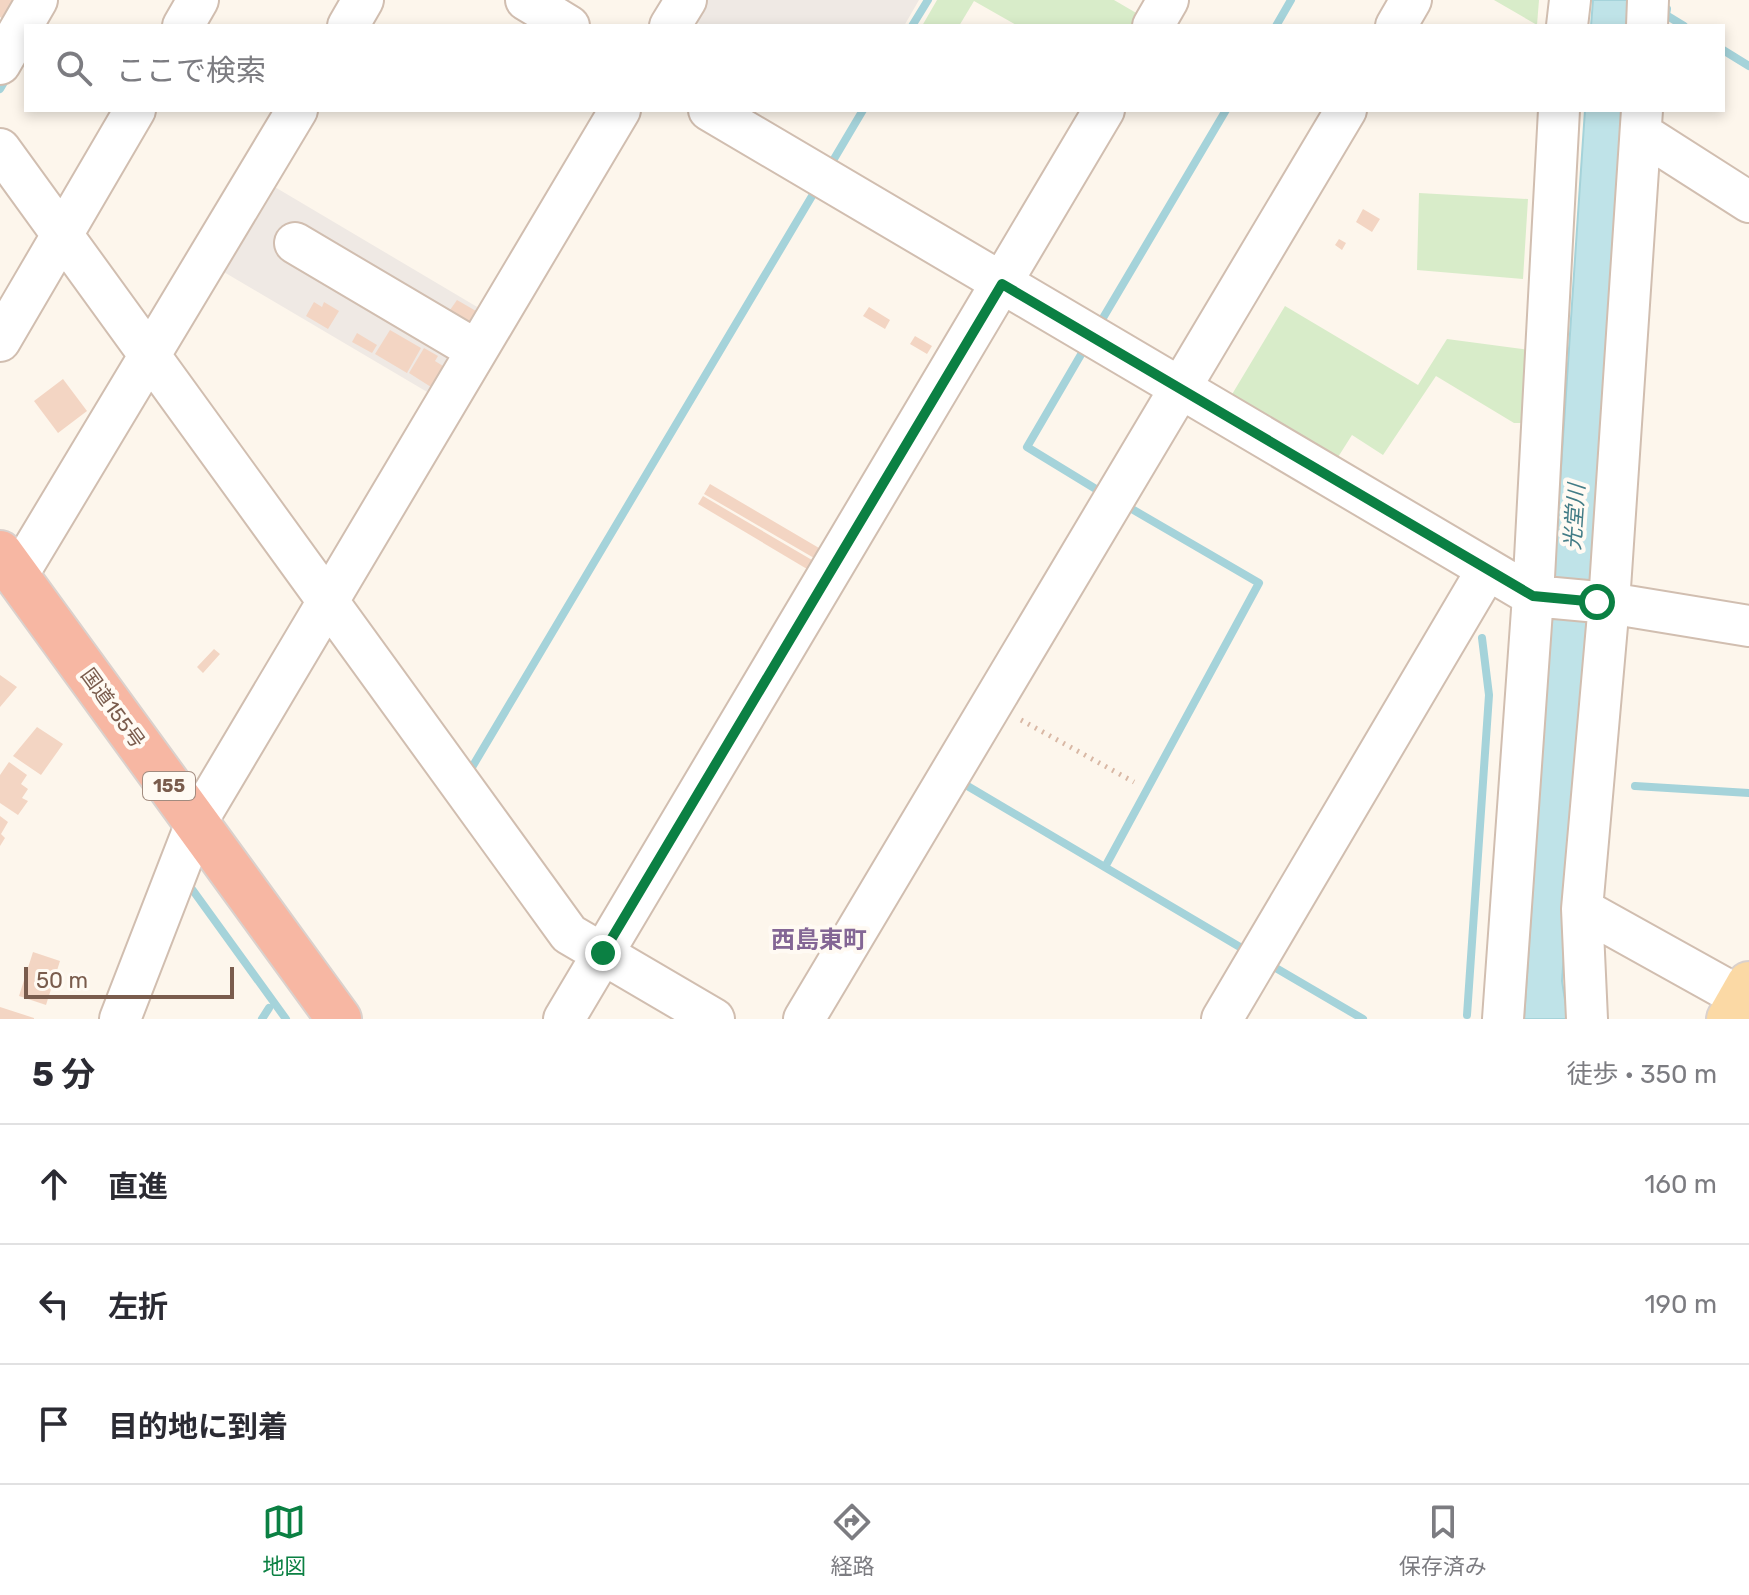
<!DOCTYPE html>
<html lang="ja">
<head>
<meta charset="utf-8">
<style>
	body { margin:0; font-family:Rubik,"Noto Sans JP",sans-serif; background:#f7f7f7; color:#2b2b33 }
	.scale { position:absolute; left:24px; bottom:20px; width:210px; box-sizing:border-box; padding-left:8px; border:4px solid #7a5c4d; border-top:0; font-size:22px; line-height:28px; white-space:nowrap; color:#7a5c4d; -webkit-text-stroke:6px #fffaf3; paint-order:stroke }
	.stop { position:absolute; width:24px; height:24px; margin:-18px; border:6px solid #0b8043; border-radius:50%; background:#fff }
	.stop.end { background:#0b8043; border-color:#fff; box-shadow:0 2px 8px #0008 }
	.list { margin:0; padding:0; list-style:none }
	h2 { display:flex; justify-content:space-between; align-items:center; height:104px; margin:0; padding:0 32px; font-size:34px }
	h2 small { font-size:26px; font-weight:400; color:#7c7c81 }
	.list li { display:grid; grid-template-columns:52px 1fr auto; gap:24px; align-items:center; box-sizing:border-box; height:120px; padding:0 32px; border-top:2px solid #e1e1e2 }
	.list b { display:block; font-size:30px; white-space:nowrap }
	.list em { font-size:26px; font-style:normal; color:#7c7c81 }
	.icon { flex:none; width:44px; height:44px; fill:none; stroke:currentColor; stroke-width:2; stroke-linecap:round; stroke-linejoin:round }
	.map { position:relative; flex:none; width:1749px; height:1019px; overflow:hidden }
	.search { position:absolute; background:#fff; box-shadow:0 4px 12px #0003; left:24px; right:24px; top:24px; height:88px; display:flex; align-items:center; gap:20px; box-sizing:border-box; padding:0 28px; border-radius:0px; color:#7c7c81; font-size:30px }
	.sheet { height:464px; background:#fff }
	nav { display:flex; justify-content:space-around; align-items:center; box-sizing:border-box; height:112px; border-top:2px solid #e1e1e2; background:#fff; font-size:22px; color:#7c7c81 }
	nav a { display:grid; justify-items:center; gap:4px }
	nav .on { color:#0b8043 }
	.map>svg:first-child { display:block }
	.industrial { fill:#efe9e4 }
	.green { fill:#d8ecc9 }
	.water { fill:#bfe3e8; stroke:#a5d3da; stroke-width:2 }
	.lines { fill:none; stroke-linecap:round; stroke-linejoin:round }
	.stream { stroke:#a5d3da; stroke-width:8 }
	.building { fill:#f3d5c3 }
	.minor-casing { stroke:#d1beb0; stroke-width:44 }
	.major-casing { stroke:#dad1cd; stroke-width:48 }
	.highway-casing { stroke:#dad1cd; stroke-width:48 }
	.path { stroke:#d9b8a5; stroke-width:5; stroke-dasharray:2 6; stroke-linecap:butt }
	.minor { stroke:#fff; stroke-width:40 }
	.major { stroke:#fbd9a5; stroke-width:44 }
	.highway { stroke:#f7b7a3; stroke-width:44 }
	.route { stroke:#0b8043; stroke-width:10 }
	.labels { text-anchor:middle; stroke-width:8; stroke-linejoin:round; paint-order:stroke }
	.shield { fill:#fffaf3; stroke:#a28b7f; stroke-width:2 }
	.shield-label { font-size:18px; font-weight:bold; fill:#7a5c4d }
	.street-label { font-size:20px; fill:#7a5c4d; stroke:#fffaf3 }
	.water-label { font-size:22px; font-style:italic; fill:#437c86; stroke:#fffaf3 }
	.quarter-label { font-size:24px; font-weight:bold; fill:#846695; stroke:#fffaf3 }
</style>
</head>
<body>
<div class="map">
<svg width="1749" height="1019" viewBox="0 0 1749 1019">
	<rect width="100%" height="100%" fill="#fdf6ec"/>
	<path class="industrial" d="M 698,0 L 919,0 L 904,26 L 703,26 L 688,17 Z
		M 263,180 L 484,311 L 434,396 L 212,265 Z"/>
	<path class="green" d="M 937,0 L 1114,0 L 1150,21 L 1147,26 L 1018,26 L 974,1 L 959,26 L 922,26 Z
		M 1494,0 L 1539,0 L 1537,25 Z
		M 1419,193 L 1528,199 L 1523,279 L 1417,270 Z
		M 1285,306 L 1418,385 L 1447,339 L 1537,351 L 1533,423 L 1514,423 L 1436,376 L 1383,455 L 1352,435 L 1333,465 L 1228,401 Z"/>
	<path class="water" d="M 1593,0 L 1633,0 L 1631,26 L 1591,26 Z
		M 1585,110 L 1625,110 L 1562,981 L 1568,1019 L 1524,1019 Z"/>
	<g class="lines">
		<path class="stream" d="M 1667,9 L 1666,15 L 1684,26
			M 912,26 L 928,0
			M 1276,26 L 1291,0
			M 1723,50 L 1749,66
			M 0,89 L 9,74
			M 831,164 L 863,110
			M 1100,323 L 1226,110
			M 1086,346 L 1027,447 L 1104,494
			M 468,774 L 815,191
			M 959,781 L 1250,953
			M 1635,786 L 1749,793
			M 1105,867 L 1259,583 L 1125,505
			M 189,885 L 286,1019
			M 1269,964 L 1363,1019
			M 1467,1015 L 1489,695 L 1482,638
			M 262,1019 L 269,1008"/>
	</g>
	<path class="building" d="M 0,0 L 13,0 L 21,5 L 10,23 L 0,17 Z
		M 1363,209 L 1380,219 L 1372,232 L 1356,222 Z
		M 1339,239 L 1346,243 L 1342,250 L 1335,245 Z
		M 457,300 L 476,311 L 470,322 L 450,310 Z
		M 314,302 L 322,307 L 324,302 L 339,311 L 328,329 L 306,316 Z
		M 869,307 L 890,320 L 885,329 L 863,316 Z
		M 390,330 L 421,348 L 407,373 L 375,354 Z
		M 357,333 L 377,345 L 372,353 L 352,342 Z
		M 915,336 L 932,346 L 927,354 L 910,344 Z
		M 424,348 L 438,356 L 435,361 L 443,366 L 431,387 L 409,373 Z
		M 63,379 L 87,411 L 58,433 L 34,401 Z
		M 710,484 L 819,548 L 814,558 L 704,494 Z
		M 703,496 L 812,560 L 807,569 L 698,504 Z
		M 214,649 L 220,654 L 203,673 L 197,667 Z
		M 0,675 L 17,687 L 0,707 Z
		M 37,727 L 63,744 L 41,775 L 13,756 Z
		M 9,762 L 27,775 L 21,784 L 28,789 L 22,798 L 28,801 L 18,815 L 0,803 L 0,775 Z
		M 0,816 L 8,822 L 1,834 L 5,838 L 0,846 Z
		M 33,952 L 60,961 L 46,1005 L 19,996 Z
		M 0,1007 L 34,1018 L 34,1019 L 0,1019 Z"/>
	<g class="lines">
		<g class="minor-casing">
			<path id="minor" d="M 526,0 L 569,26
				M 183,26 L 198,0
				M 348,26 L 363,0
				M 670,26 L 686,0
				M 1153,26 L 1168,0
				M 1396,26 L 1411,0
				M 1567,26 L 1570,0
				M 1647,26 L 1648,0
				M 0,64 L 37,0
				M 709,110 L 1533,596 L 1609,603 L 1749,626
				M 1641,133 L 1749,202
				M 0,149 L 569,934 L 714,1019
				M 295,243 L 476,350
				M 0,341 L 135,110
				M 17,576 L 297,110
				M 1582,909 L 1749,1002
				M 120,1019 L 196,823 L 620,110
				M 564,1019 L 1104,110
				M 804,1019 L 1346,110
				M 1222,1019 L 1487,570
				M 1503,1019 L 1533,596 L 1559,110
				M 1587,1019 L 1582,909 L 1609,603 L 1642,110"/>
		</g>
		<g class="major-casing">
			<path id="major" d="M 1729,1019 L 1749,984"/>
		</g>
		<g class="highway-casing">
			<path id="highway" d="M 0,553 L 339,1019"/>
		</g>
		<path class="path" d="M 1021,720 L 1134,782"/>
		<use href="#minor" class="minor"/>
		<use href="#major" class="major"/>
		<use href="#highway" class="highway"/>
	</g>
	<g class="lines">
		<path class="route" d="M 603,953 L 1002,284 L 1533,596 L 1597,602"/>
	</g>
	<g class="labels">
		<rect class="shield" x="143" y="772" width="52" height="28" rx="6"/>
		<g class="shield-label">
			<text x="169" y="792">155</text>
		</g>
		<g class="street-label">
			<text transform="translate(113 708) rotate(54)" y="7">国道155号</text>
		</g>
		<g class="water-label">
			<text transform="translate(1574 517) rotate(-86)" y="8">光堂川</text>
		</g>
		<g class="quarter-label">
			<text x="819" y="948">西島東町</text>
		</g>
	</g>
</svg>
<div class="scale">50 m</div>
<div class="stop" style="left:1597px;top:602px"></div>
<div class="stop end" style="left:603px;top:953px"></div>
<div class="search"><svg class="icon" aria-label="search" viewBox="0 0 24 24"><circle cx="10" cy="10" r="6"/><path d="M15 15l6 6"/></svg>ここで検索</div>
</div>
<section class="sheet">
<h2>5 分<small>徒歩 · 350 m</small></h2>
<ul class="list">
<li><svg class="icon" aria-label="ahead" viewBox="0 0 24 24"><path d="M12 20V5M6 11l6-6 6 6"/></svg><div><b>直進</b></div><em>160 m</em></li>
<li><svg class="icon" aria-label="left" viewBox="0 0 24 24"><path d="M17 20v-9H6M10 6l-5 5 5 5"/></svg><div><b>左折</b></div><em>190 m</em></li>
<li><svg class="icon" aria-label="arrive" viewBox="0 0 24 24"><path d="M6 21V4h12l-3 4 3 4H6"/></svg><div><b>目的地に到着</b></div></li>
</ul>
</section>
<nav>
<a class="on"><svg class="icon" aria-label="map" viewBox="0 0 24 24"><path d="M3 6l6-2 6 2 6-2v14l-6 2-6-2-6 2zM9 4v14M15 6v14"/></svg>地図</a>
<a><svg class="icon" aria-label="directions" viewBox="0 0 24 24"><path d="M12 3l9 9-9 9-9-9zM9 14v-3h6M13 9l2 2-2 2"/></svg>経路</a>
<a><svg class="icon" aria-label="saved" viewBox="0 0 24 24"><path d="M7 4h10v16l-5-4-5 4z"/></svg>保存済み</a>
</nav>
</body>
</html>
